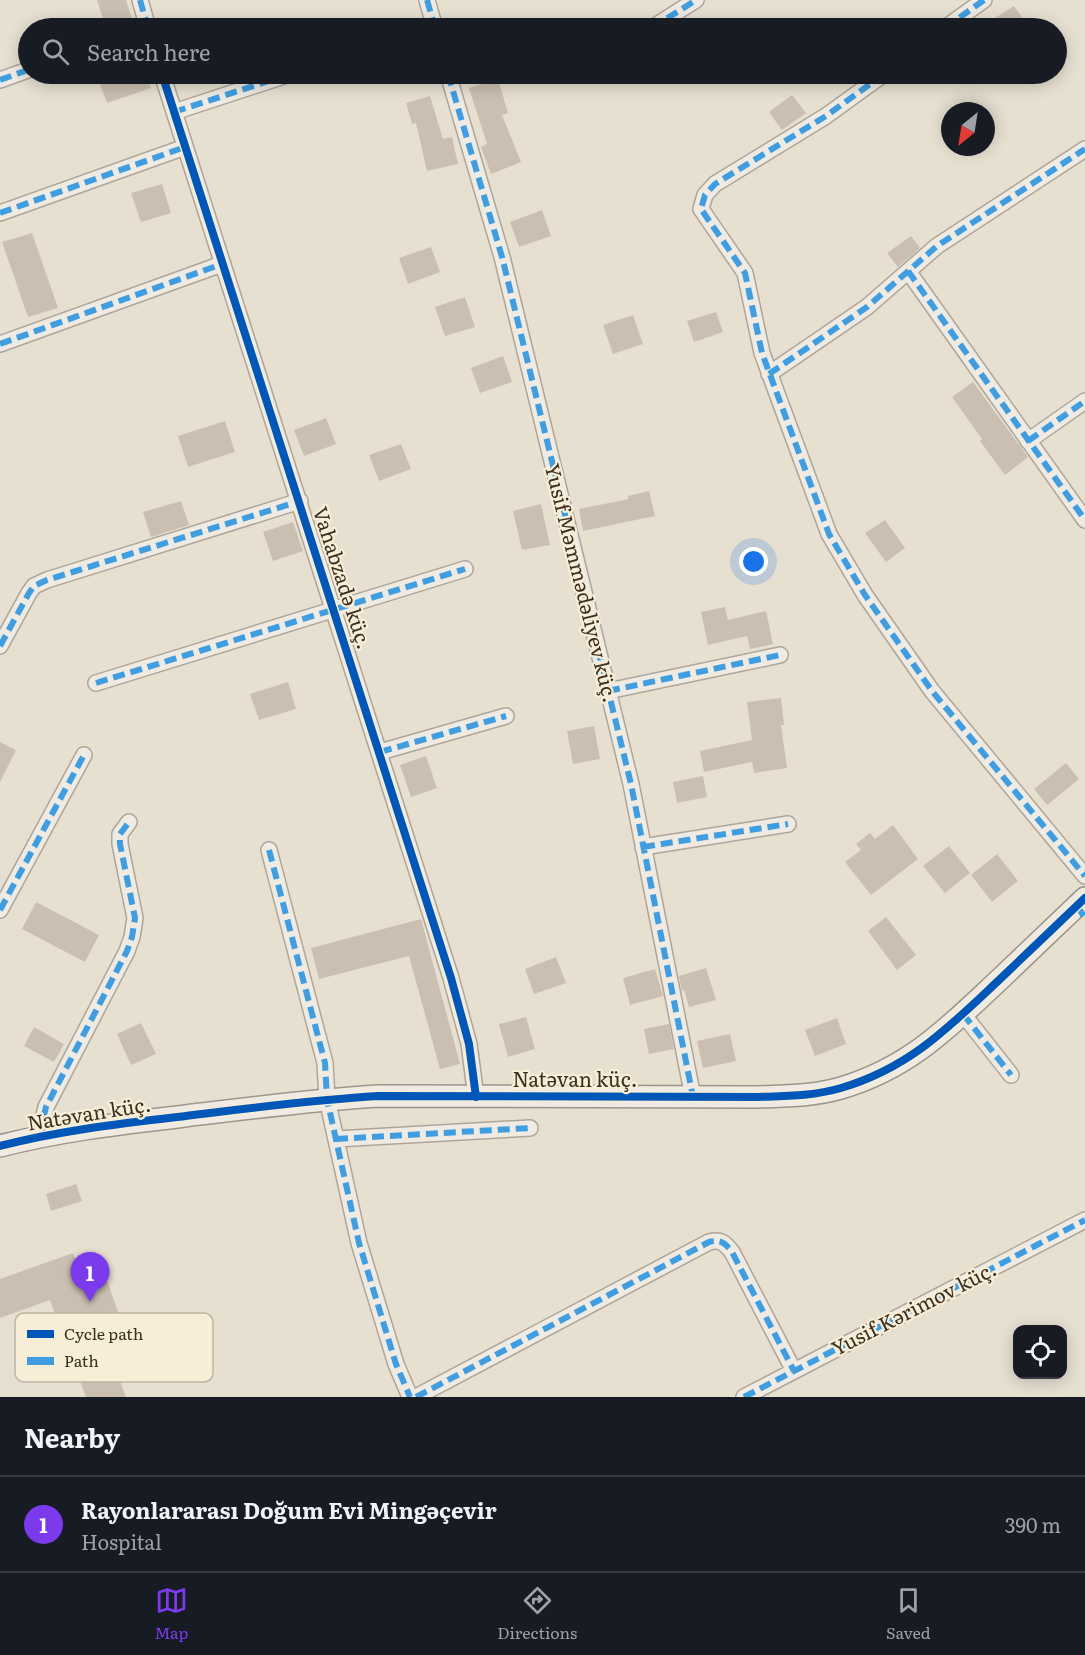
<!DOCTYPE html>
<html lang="en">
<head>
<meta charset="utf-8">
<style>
	body { margin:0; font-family:Literata,serif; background:#242831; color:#f1f3f6 }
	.controls { position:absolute; right:18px; bottom:18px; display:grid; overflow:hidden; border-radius:12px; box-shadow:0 3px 15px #0003 }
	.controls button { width:54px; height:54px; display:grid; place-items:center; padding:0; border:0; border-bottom:2px solid #363941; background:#171b24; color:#f1f3f6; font:30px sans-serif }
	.compass { position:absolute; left:941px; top:102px; width:54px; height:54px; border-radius:50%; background:#171b24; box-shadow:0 3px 15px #0003; rotate:210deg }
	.you { position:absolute; left:754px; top:562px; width:21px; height:21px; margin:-15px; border:4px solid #fff; border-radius:50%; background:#1a73e8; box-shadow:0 0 0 9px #1a73e833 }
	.badge { display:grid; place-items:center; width:39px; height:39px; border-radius:50%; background:#7c3aed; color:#fff; font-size:20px; font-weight:700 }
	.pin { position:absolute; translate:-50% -50px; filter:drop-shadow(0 2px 3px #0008) }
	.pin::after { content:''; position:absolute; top:32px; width:21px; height:18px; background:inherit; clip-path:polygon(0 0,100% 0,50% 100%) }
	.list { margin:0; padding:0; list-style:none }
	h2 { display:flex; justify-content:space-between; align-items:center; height:78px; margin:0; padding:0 24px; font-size:26px }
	h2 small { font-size:20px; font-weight:400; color:#9ea1a6 }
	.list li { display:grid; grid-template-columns:39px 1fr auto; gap:18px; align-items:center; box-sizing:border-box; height:96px; padding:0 24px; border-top:2px solid #363941 }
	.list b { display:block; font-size:22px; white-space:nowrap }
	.list p { margin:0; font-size:20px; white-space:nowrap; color:#9ea1a6 }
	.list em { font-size:20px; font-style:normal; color:#9ea1a6 }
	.icon { flex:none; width:33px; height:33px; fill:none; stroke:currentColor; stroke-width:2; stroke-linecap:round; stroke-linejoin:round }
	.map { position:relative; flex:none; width:1085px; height:1397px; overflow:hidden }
	.search { position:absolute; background:#171b24; box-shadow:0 3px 15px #0003; left:18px; right:18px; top:18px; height:66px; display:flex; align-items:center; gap:15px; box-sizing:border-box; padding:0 21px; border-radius:33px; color:#9ea1a6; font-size:22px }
	.sheet { height:174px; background:#171b24 }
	nav { display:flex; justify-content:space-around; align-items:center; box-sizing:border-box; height:84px; border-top:2px solid #363941; background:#171b24; font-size:16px; color:#9ea1a6 }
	nav a { display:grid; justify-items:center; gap:3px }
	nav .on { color:#7c3aed }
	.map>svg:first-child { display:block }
	.building { fill:#cbbfb2 }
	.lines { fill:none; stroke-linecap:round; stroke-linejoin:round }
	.street-casing { stroke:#ada599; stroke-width:18 }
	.secondary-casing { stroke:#9c958a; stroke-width:24 }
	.street { stroke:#efebe3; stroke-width:15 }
	.secondary { stroke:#efebe3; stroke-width:21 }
	.quiet { stroke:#3f9de0; stroke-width:6; stroke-dasharray:12 6; stroke-linecap:butt }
	.cycleway-casing { stroke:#f7eed8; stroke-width:11 }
	.cycleway { stroke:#0057b8; stroke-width:8 }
	.labels { text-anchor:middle; stroke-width:4.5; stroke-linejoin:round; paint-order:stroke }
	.street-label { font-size:20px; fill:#3d2e20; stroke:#f7eed8 }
	.key { fill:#f7eed8; stroke:#bfb4a1; stroke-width:1.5 }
	.key-label { font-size:16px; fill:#3d2e20 }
</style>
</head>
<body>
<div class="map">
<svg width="1085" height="1397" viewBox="0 0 1085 1397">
	<rect width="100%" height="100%" fill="#e7e0d1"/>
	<path class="building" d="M 97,0 L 126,0 L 132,19 L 106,28 Z
		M 1014,6 L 1030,28 L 1002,28 L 995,18 Z
		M 96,74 L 146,74 L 151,88 L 107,103 Z
		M 498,79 L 508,113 L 502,115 L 521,162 L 491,174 L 481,147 L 487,144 L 469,88 Z
		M 792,95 L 806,113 L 782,130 L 769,112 Z
		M 430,96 L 443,139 L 452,137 L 458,164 L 427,171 L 416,123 L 412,124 L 406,103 Z
		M 162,184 L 171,213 L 141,222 L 131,193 Z
		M 542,210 L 551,236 L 519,247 L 510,222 Z
		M 32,233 L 58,308 L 28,317 L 2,242 Z
		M 911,236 L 920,248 L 898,267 L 887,253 Z
		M 431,247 L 440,272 L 408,284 L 399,258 Z
		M 465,297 L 475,327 L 445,336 L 435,307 Z
		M 716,312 L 723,332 L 694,342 L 687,321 Z
		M 633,315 L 643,344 L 613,354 L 603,325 Z
		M 503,356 L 512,382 L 480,393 L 471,368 Z
		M 973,382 L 1028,457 L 1005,475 L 980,441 L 982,439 L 952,397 Z
		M 326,418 L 336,444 L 304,456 L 294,430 Z
		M 225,421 L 235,452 L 188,467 L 178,436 Z
		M 401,444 L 411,469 L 379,481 L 369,455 Z
		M 649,491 L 655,516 L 583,531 L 579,509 L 629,499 L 628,496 Z
		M 181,501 L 189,525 L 151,537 L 143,512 Z
		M 541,504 L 550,545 L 522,550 L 513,511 Z
		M 885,520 L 905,548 L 886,562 L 865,533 Z
		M 293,522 L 303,551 L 273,561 L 263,532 Z
		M 725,607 L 728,620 L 766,611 L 773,644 L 750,649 L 747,636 L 708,645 L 701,612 Z
		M 288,682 L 296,709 L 259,720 L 250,694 Z
		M 781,698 L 784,725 L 781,725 L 787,768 L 754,773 L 752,762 L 704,772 L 700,751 L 752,740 L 747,702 Z
		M 594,726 L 600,759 L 573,764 L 567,731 Z
		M 0,742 L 16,750 L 0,782 Z
		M 426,756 L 437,788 L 411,797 L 400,765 Z
		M 1066,763 L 1079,779 L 1047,805 L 1034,789 Z
		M 703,776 L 707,797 L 677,803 L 673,782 Z
		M 893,825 L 918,859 L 871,895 L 845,862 L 861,850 L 856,844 L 870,833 L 875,839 Z
		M 949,846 L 970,873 L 945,893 L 923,866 Z
		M 997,854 L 1018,881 L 992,902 L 971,875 Z
		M 36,902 L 99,935 L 85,962 L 22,929 Z
		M 886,917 L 916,955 L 897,970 L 868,931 Z
		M 421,919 L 460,1064 L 440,1069 L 409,956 L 319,979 L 311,948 Z
		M 556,957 L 566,983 L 534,994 L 525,969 Z
		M 706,968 L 716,1000 L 689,1007 L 684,990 L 682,991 L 679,976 Z
		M 655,969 L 663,996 L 630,1005 L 623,978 Z
		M 526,1017 L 535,1049 L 508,1057 L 499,1024 Z
		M 837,1018 L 846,1044 L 815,1056 L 805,1030 Z
		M 141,1023 L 156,1054 L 131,1065 L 117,1034 Z
		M 669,1024 L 674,1049 L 649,1054 L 644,1029 Z
		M 34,1027 L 64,1044 L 54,1062 L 24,1046 Z
		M 730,1034 L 736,1061 L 703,1068 L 697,1041 Z
		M 76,1184 L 82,1201 L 51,1211 L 46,1194 Z
		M 73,1253 L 77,1264 L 98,1256 L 129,1342 L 108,1349 L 126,1397 L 86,1397 L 50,1300 L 0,1318 L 0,1279 Z"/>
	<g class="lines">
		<g class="street-casing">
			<path id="street" d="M 140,0 L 148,28
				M 427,0 L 435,28
				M 652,28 L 696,0
				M 945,28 L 984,0
				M 162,74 L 451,978 L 469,1044 L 476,1097
				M 448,74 L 502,257 L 631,784 L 693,1097
				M 884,74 L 826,116 L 715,184 L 705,195 L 701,209 L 745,273 L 762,353 L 829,534 L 865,595 L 932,691 L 1085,876
				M 0,80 L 28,70
				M 174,112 L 290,74
				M 0,213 L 185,147
				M 908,271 L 1085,520
				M 0,344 L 222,264
				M 769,374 L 867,307 L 937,246 L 1085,149
				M 1028,441 L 1085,401
				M 0,646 L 29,593 L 34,586 L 47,580 L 300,501
				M 96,683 L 465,569
				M 608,691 L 780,655
				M 380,752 L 506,716
				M 643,847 L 788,824
				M 269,850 L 325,1063 L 327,1099 L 359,1243 L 396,1364 L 410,1397
				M 0,910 L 84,755
				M 963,1014 L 1011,1075
				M 43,1135 L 42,1123 L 46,1107 L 127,951 L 132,937 L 135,918 L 120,844 L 120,834 L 129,822
				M 336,1139 L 530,1128
				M 416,1397 L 709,1242 C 721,1239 725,1243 732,1252 L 794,1371
				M 744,1397 L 1085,1220"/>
		</g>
		<g class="secondary-casing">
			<path id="secondary" d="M 0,1146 C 58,1131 117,1124 177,1117 C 243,1109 310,1100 378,1096 L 758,1097 C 785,1096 814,1096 841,1088 C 909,1068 948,1028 998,981 C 1027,953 1056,926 1085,898"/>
		</g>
		<use href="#street" class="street"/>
		<use href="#secondary" class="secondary"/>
		<path class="quiet" d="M 140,0 L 148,28
			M 427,0 L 435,28
			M 652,28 L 696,0
			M 945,28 L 984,0
			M 448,74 L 502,257 L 631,784 L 693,1097
			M 884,74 L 826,116 L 715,184 L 705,195 L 701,209 L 745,273 L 762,353 L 829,534 L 865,595 L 932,691 L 1085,876
			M 0,80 L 28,70
			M 174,112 L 290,74
			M 0,213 L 185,147
			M 908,271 L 1085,520
			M 0,344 L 222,264
			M 769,374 L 867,307 L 937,246 L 1085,149
			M 1028,441 L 1085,401
			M 0,646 L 29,593 L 34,586 L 47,580 L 300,501
			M 96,683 L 465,569
			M 608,691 L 780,655
			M 380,752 L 506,716
			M 643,847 L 788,824
			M 269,850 L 325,1063 L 327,1099 L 359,1243 L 396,1364 L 410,1397
			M 1077,906 L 1085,918
			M 0,910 L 84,755
			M 963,1014 L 1011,1075
			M 43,1135 L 42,1123 L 46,1107 L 127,951 L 132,937 L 135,918 L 120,844 L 120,834 L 129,822
			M 336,1139 L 530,1128
			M 416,1397 L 709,1242 C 721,1239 725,1243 732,1252 L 794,1371
			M 744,1397 L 1085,1220"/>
		<g class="cycleway-casing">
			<path id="cycleway" d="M 162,74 L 451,978 L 469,1044 L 476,1097
				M 0,1146 C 58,1131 117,1124 177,1117 C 243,1109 310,1100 378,1096 L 758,1097 C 785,1096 814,1096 841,1088 C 909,1068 948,1028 998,981 C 1027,953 1056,926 1085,898"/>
		</g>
		<use href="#cycleway" class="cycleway"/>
	</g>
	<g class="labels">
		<g class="street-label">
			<text transform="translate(342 578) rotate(72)" y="7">Vahabzadə küç.</text>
			<text transform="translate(581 583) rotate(76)" y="7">Yusif Məmmədəliyev küç.</text>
			<text x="575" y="1087">Natəvan küç.</text>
			<text transform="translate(89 1114) rotate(-9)" y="7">Natəvan küç.</text>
			<text transform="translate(914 1309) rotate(-27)" y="7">Yusif Kərimov küç.</text>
		</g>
	</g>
	<rect x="15" y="1313" width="198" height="69" rx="9" class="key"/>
	<rect x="27" y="1330" width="27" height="8" fill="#0057b8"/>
	<rect x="27" y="1357" width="27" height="8" fill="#3f9de0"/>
	<g class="key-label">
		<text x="64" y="1340">Cycle path</text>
		<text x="64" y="1367">Path</text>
	</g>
</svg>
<div class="controls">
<button><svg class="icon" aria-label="locate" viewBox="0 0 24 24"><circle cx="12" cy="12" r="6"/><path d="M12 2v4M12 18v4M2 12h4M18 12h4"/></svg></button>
</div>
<svg class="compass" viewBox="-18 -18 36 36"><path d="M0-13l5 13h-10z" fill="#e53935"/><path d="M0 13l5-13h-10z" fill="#9ea1a6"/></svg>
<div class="you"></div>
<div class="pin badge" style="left:90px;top:1302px">1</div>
<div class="search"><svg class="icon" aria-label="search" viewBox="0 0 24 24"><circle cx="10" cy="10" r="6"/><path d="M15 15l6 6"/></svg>Search here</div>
</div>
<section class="sheet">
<h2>Nearby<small></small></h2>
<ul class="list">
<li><span class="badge">1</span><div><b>Rayonlararası Doğum Evi Mingəçevir</b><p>Hospital</p></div><em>390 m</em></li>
</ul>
</section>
<nav>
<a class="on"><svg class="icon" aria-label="map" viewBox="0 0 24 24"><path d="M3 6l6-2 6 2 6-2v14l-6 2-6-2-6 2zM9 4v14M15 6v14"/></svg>Map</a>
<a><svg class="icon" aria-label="directions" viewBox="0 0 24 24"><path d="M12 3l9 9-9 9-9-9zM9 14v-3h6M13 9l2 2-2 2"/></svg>Directions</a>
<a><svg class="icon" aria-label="saved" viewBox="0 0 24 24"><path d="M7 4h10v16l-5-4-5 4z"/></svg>Saved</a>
</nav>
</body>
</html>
